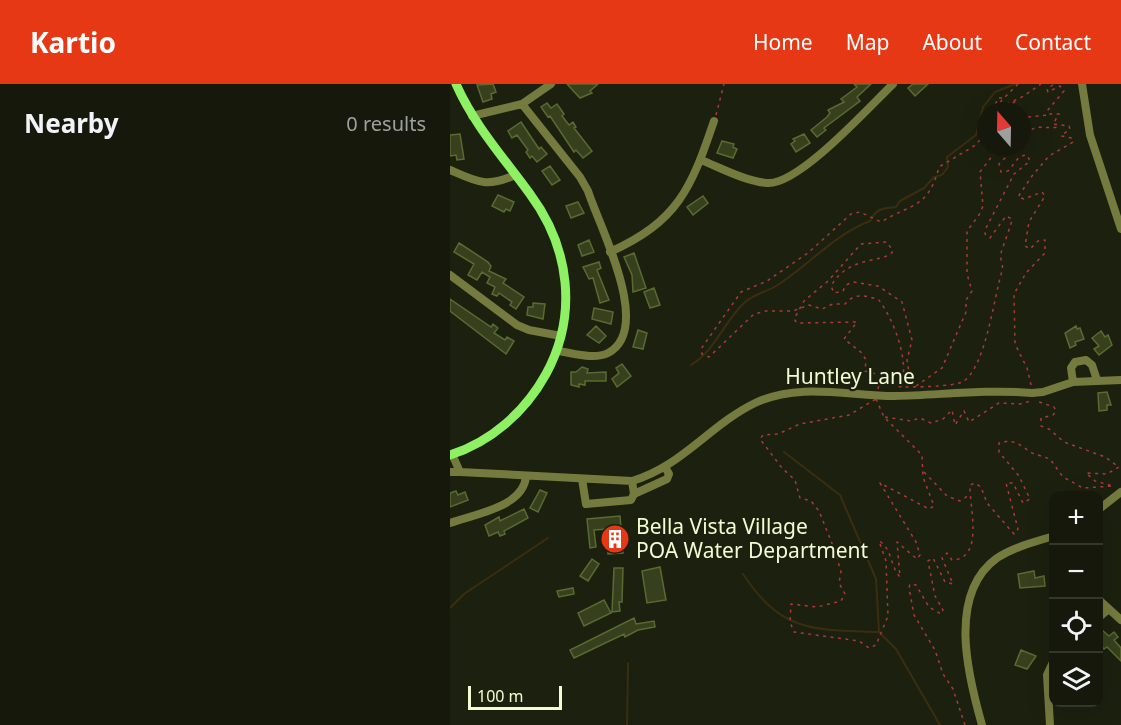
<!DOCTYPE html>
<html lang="en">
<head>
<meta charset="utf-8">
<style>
	body { margin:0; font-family:"Noto Sans",sans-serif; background:#1e2114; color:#f1f3f6 }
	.controls { position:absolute; right:18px; bottom:18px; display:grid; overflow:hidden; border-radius:12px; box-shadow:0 6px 24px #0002 }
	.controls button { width:54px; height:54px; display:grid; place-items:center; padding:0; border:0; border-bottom:2px solid #34372c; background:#15180b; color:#f1f3f6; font:30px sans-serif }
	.compass { position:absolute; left:527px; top:18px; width:54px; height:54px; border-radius:50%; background:#15180b; box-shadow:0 6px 24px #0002; rotate:340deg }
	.scale { position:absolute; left:18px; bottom:15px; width:94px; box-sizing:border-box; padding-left:6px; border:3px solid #f4fbd2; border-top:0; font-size:16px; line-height:21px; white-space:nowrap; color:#f4fbd2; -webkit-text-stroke:4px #1c200f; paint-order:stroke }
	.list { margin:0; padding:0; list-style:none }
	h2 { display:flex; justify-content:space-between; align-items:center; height:78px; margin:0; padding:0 24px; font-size:26px }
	h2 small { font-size:20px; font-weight:400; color:#9da09d }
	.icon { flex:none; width:33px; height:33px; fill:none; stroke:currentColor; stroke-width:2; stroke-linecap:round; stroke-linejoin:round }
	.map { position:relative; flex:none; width:671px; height:641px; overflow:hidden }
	header { display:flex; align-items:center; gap:36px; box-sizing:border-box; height:84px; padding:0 30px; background:#e63814; color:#fff }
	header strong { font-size:28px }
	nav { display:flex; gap:33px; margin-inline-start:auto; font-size:21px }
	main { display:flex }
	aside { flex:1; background:#15180b }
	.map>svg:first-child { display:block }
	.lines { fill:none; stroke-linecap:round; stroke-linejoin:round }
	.stream { stroke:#3b2e0e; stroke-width:2 }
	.building { fill:#36401d; stroke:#5a6a31; stroke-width:1.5 }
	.path { stroke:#a93a39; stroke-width:1.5; stroke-dasharray:3 4.5; stroke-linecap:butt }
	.minor { stroke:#757b3e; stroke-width:8 }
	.major { stroke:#8ef163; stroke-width:9 }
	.labels { text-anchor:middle; stroke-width:4.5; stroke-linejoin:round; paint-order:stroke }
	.street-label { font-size:21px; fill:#f4fbd2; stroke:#1c200f }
	.poi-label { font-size:21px; fill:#f4fbd2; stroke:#1c200f; text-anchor:start }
</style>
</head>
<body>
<header>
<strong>Kartio</strong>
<nav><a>Home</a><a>Map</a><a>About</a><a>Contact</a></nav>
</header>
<main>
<aside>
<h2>Nearby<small>0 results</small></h2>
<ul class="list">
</ul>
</aside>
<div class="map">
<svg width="671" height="641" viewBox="0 0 671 641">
	<rect width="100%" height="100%" fill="#1c200f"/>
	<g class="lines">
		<path class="stream" d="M 241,281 C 264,268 274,238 294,219 C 302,211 316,208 326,202 C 358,182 385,150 420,137 C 426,124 434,124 446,123 L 450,117 L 474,104 L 484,93 L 492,91 L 498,83 L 497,73 L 526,51 L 533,23 L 545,8 L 565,0
			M 334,368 L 390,411 L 426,495 L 429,548 L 446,565 L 490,641
			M 293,490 C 332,549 364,546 429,548
			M 0,524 L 14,510 L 98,454
			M 177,641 L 178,579"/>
	</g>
	<path class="building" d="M 43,0 L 46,8 L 41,10 L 42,15 L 33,18 L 27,1 Z
		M 117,0 L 148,0 L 140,7 L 142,9 L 130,14 Z
		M 404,0 L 421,0 L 407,13 L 410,17 L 374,44 L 376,46 L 367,53 L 361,46 L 377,33 L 380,29 L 378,26 L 394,18 L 391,15 L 407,3 Z
		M 463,0 L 478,0 L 465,12 L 458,4 Z
		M 97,19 L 101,24 L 107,20 L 114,30 L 112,32 L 119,41 L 123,38 L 126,43 L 124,44 L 142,67 L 133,74 L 126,66 L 124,68 L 100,32 L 98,33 L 91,23 Z
		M 71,38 L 89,65 L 91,63 L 97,70 L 87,78 L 82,72 L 80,74 L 76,68 L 78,66 L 67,51 L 62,54 L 58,47 Z
		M 10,50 L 14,75 L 7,76 L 6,71 L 0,72 L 0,51 Z
		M 354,50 L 360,59 L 346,68 L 341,60 L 345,57 L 343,55 Z
		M 272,57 L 284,60 L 283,63 L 287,65 L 283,74 L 267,69 Z
		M 100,82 L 110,96 L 102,101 L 92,87 Z
		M 48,111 L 64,118 L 60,127 L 56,125 L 54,128 L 42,122 Z
		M 253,112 L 258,119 L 243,131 L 237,123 Z
		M 128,118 L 134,129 L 121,134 L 116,122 Z
		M 139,156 L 144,168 L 132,172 L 128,161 Z
		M 9,159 L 38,178 L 41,182 L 39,187 L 56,195 L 53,199 L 74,213 L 66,225 L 60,221 L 62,218 L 49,209 L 47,212 L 42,210 L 45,203 L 37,199 L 40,193 L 32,188 L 27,196 L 18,191 L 24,180 L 4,168 Z
		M 184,169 L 196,204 L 183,208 L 182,191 L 174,173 Z
		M 149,178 L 151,184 L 147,186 L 159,216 L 150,219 L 143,194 L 139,195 L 133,183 Z
		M 204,204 L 210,221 L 200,224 L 194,208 Z
		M 0,215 L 41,243 L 43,240 L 48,244 L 44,249 L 55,256 L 57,253 L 64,257 L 56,270 L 0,227 Z
		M 83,219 L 95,220 L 93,235 L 77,231 L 78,223 L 83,223 Z
		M 144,224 L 163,228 L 161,240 L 142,235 Z
		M 146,242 L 156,252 L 149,259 L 137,251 Z
		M 626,242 L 627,245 L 630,244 L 634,255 L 625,258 L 626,261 L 620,264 L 615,249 Z
		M 188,246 L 197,249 L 193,265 L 183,263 Z
		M 651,247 L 655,253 L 658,251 L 662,261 L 649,271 L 644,265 L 649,262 L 642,254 Z
		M 172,280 L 181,292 L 167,303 L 162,295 L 169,289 L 166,284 Z
		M 132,283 L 138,285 L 137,289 L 156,288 L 156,297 L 135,297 L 135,301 L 129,300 L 129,303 L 121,301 L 121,288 L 126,288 Z
		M 657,308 L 661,321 L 657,321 L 657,326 L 649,327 L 648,309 Z
		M 90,406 L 97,409 L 88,428 L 80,424 Z
		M 6,407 L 8,411 L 15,408 L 18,416 L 0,423 L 0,409 Z
		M 74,425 L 78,434 L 54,447 L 55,450 L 50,452 L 48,448 L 39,452 L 35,441 L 49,433 L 50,437 Z
		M 170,432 L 173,469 L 158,470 L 158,445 L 144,446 L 146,463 L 140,464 L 137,435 Z
		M 142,475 L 149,480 L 138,497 L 130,492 Z
		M 210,483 L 216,516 L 197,519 L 192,487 Z
		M 164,484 L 173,484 L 172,518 L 169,518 L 170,527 L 162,528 Z
		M 584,487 L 585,494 L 594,492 L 595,502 L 570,504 L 568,490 Z
		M 123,504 L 124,510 L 109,513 L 107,507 Z
		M 154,516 L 161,529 L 134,542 L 128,529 Z
		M 184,534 L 186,540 L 204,537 L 205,543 L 188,546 L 175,553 L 174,550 L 124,574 L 120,566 Z
		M 652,546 L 659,552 L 664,548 L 668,553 L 664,556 L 671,564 L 671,577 L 657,563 L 654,565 L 648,559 L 648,549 Z
		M 571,566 L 586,572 L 577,585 L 565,581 Z"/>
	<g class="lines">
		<path class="path" d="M 568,0 L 551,17 L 550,23 L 572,13 L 591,0
			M 543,27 L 548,14 L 555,14
			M 550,27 L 566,17
			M 266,31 L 274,0
			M 572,37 L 577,33 L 599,31
			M 572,57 C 587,36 586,46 608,43
			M 581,301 L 577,284 L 565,260 L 564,210 L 576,189 L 595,169 L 595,156 L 588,157 L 580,165 L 575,162 L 579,138 L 595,112 L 592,108 L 574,115 L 568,113 L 582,92 L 599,72 L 623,58 L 622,54 L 611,52 L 620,45 L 619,42 L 603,40 L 609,30 L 600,30 L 597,27 L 614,7 L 610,2 L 598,8 L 597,5 L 604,0
			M 466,302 L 492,284 L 516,228 L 516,216 L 522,207 L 517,190 L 517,147 L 529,131 L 533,122 L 530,88 L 549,63
			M 450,303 L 460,295 L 457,276 L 462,256 L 452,218 L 428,202 L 403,198 L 396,201 L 393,207 L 384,209 L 381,202 C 399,170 435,180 443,167 L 437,158 L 411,160 L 378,197 L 354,217 L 344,235 L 347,239 L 407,238 L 394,255 L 412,269 L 416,276 L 415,287 L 438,293 L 450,303 C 462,303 506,303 514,297 C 536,281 544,213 552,187 C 554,180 549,175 551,169 C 553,162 562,139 562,135 L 556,132 L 540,154 L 535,150 L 536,144 L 564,90 L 580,77 L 577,71 C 566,72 565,80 558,87 L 551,88 L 549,80 L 566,63
			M 451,303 C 460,278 444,235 428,215 C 414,212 405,208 395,220 L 383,220 L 372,225 L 359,221 L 343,227 L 316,227 L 304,230 L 259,273 L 252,270 L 251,265 L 291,208 L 317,197 L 358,169 L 401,130 L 410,128 L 431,138 C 462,119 478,125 489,83 L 524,62 L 536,50
			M 428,305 L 431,291
			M 426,315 L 434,333 L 472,371 L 473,393 L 484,422 L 479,425 L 430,399 L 466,458 L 470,471 L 467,475 L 447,458 L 450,493 C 440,482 442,464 429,457 L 436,477 L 438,532 L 426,561 L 419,564 L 409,557 L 344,548 L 340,538 L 341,520 L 367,523 L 391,517 L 395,510 L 389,499 L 391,488 L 385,467 L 369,427 L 361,417 L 350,414 L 345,396 L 332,384 L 310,355 L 313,351 L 328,350 L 350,340 L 399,331 Z
			M 435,333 L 461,337 L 470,334 L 481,339 L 493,335 L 502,326 L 505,341 L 514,327 L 519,338 L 549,319 L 570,320 L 581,317
			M 474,388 L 497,412 L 510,417 L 519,411
			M 515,641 L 503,605 L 493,590 L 485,566 L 464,531 L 459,504 L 460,500 L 466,501 L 479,523 L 491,530 L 493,526 L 485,512 L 478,477 L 483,474 L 495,498 L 503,500 L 492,474 L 497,469 L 502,476 C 535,475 519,422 520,401 L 525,399 L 531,403 L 537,419 L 564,450 L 568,445 L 556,399 L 563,399 L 573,419 L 580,415 L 569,392 L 549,368 L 549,359 L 559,357 L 567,359 L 582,369 L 600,375 L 613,393 L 633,404 L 663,402 L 645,397 L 636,389 L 657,390 L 669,383 L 655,373 L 614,358 L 599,345 L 591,342 L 591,334 L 603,331 L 606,327 L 604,323 L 586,317"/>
		<path class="minor" d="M 632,0 L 640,51 L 671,145
			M 72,20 L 130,93 L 138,107 C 149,142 204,245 158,269 C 144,276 123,269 108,267
			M 22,32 L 72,20 L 101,0
			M 251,76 C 271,84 295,97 317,99 C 348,102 419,23 443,0
			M 0,86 C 27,98 37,104 65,91
			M 160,168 C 228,137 241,105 264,37
			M 0,191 L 67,241 L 79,246 L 111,252
			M 623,298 L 621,284 L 625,278 L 636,276 L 642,281 L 647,296
			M 2,370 L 10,388 L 182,397 C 231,383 260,341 305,319 C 350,298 398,312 445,312 C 491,311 537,305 582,309 L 593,308 L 623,298 L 671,296
			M 0,388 L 10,388
			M 132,395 L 136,420 L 181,416 L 184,410 L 182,397
			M 184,410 L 217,395 L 219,390 L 215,383
			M 648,426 L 671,408
			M 0,439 C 25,430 74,423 76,392
			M 648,515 L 671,536
			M 648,534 L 659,525
			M 532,641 C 518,592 497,510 547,474 C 564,463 584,458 604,452
			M 600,641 L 597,591 L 604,576"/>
		<path class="major" d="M 0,371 C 41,358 75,328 96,290 C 128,231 120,164 80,110 C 54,74 24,41 6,0"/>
	</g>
	<defs>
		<g id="building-disc" transform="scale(1.5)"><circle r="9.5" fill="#e63814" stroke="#1c200f"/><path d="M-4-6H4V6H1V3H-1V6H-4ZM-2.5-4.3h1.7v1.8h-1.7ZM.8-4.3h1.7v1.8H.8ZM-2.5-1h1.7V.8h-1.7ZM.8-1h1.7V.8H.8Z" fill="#fff"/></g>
	</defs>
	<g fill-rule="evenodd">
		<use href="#building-disc" x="165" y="455"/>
	</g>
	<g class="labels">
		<g class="street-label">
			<text x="400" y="300">Huntley Lane</text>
		</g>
		<g class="poi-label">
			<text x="186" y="450">Bella Vista Village<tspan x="186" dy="24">POA Water Department</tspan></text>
		</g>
	</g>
</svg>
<div class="controls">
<button>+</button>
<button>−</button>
<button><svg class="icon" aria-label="locate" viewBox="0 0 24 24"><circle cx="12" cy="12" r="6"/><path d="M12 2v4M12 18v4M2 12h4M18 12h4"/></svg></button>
<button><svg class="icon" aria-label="layers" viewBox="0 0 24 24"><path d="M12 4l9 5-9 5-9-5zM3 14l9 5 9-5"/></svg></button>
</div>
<svg class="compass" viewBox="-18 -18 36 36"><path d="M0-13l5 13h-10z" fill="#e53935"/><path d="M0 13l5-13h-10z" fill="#9da09d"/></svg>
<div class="scale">100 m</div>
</div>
</main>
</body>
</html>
